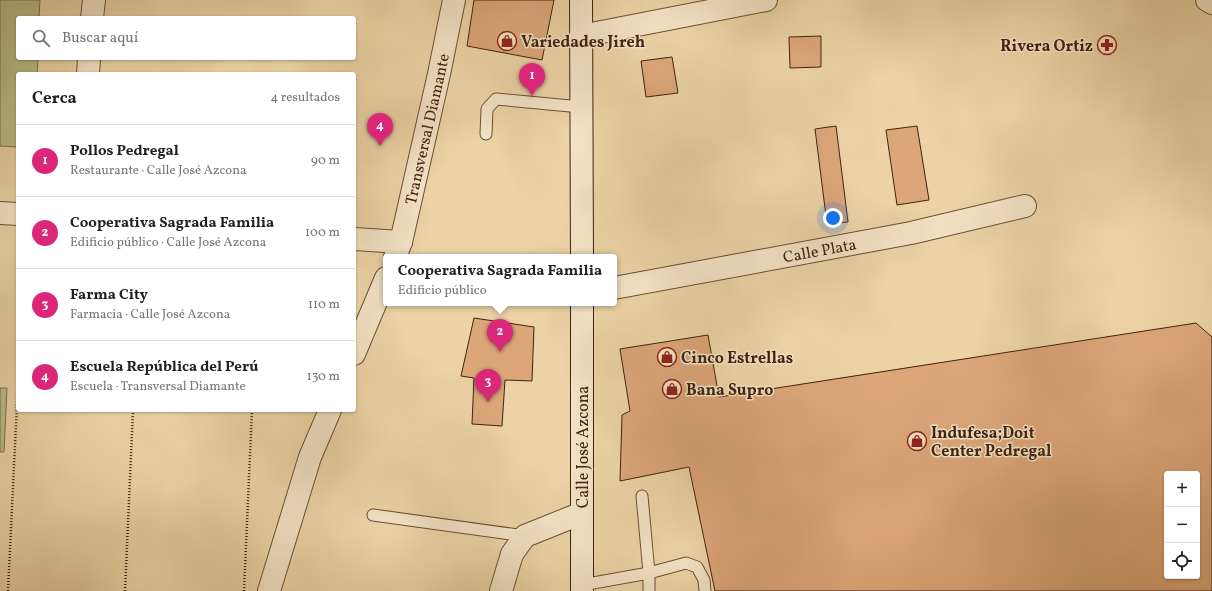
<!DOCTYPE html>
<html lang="es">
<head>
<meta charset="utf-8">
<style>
	body { margin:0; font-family:Vollkorn,serif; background:#f2f2f2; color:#202124 }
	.controls { position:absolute; right:12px; bottom:12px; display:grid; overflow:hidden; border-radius:4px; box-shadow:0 1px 3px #0004 }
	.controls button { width:36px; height:36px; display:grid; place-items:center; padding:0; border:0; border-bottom:1px solid #e0e0e0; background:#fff; color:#202124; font:20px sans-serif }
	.you { position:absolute; left:833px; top:218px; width:14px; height:14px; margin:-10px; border:3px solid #fff; border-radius:50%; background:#1a73e8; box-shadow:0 0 0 6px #1a73e833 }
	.badge { display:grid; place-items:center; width:26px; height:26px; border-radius:50%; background:#db2777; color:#fff; font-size:13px; font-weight:700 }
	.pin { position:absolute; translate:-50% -33px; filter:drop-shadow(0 1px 2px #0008) }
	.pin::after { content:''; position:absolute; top:21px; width:14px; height:12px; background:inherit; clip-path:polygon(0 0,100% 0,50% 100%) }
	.popup { position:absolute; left:383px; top:254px; width:234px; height:52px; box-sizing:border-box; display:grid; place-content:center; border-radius:4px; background:#fff; filter:drop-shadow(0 1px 3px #0005); font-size:13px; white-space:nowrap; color:#757577 }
	.popup b { font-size:15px; color:#202124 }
	.popup::after { content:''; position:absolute; left:50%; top:100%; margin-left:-8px; border:8px solid transparent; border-top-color:#fff }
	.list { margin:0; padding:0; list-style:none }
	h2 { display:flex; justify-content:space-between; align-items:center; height:52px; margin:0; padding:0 16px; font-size:17px }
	h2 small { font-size:13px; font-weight:400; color:#757577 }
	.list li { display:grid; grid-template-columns:26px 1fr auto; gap:12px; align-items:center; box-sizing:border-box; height:72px; padding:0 16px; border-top:1px solid #e0e0e0 }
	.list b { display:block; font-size:15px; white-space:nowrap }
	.list p { margin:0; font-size:13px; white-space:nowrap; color:#757577 }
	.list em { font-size:13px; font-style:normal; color:#757577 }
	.icon { flex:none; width:22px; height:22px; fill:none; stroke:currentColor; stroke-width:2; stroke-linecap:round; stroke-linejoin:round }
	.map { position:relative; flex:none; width:1212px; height:591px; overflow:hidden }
	.search { position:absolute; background:#fff; box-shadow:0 1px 3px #0004; left:16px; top:16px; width:340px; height:44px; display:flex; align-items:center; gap:10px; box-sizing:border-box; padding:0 14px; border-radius:4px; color:#757577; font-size:15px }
	.panel { position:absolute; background:#fff; box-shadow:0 1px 3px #0004; left:16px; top:72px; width:340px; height:340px; border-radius:4px }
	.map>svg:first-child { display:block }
	.green { fill:#b8bc85; stroke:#7c6f4c }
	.building { fill:#dca679; stroke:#412212; fill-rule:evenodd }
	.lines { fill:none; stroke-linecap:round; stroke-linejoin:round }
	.service-casing { stroke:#6c4e37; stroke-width:13 }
	.minor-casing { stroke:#6c4e37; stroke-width:24 }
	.secondary-casing { stroke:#412212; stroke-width:24 }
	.path { stroke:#412212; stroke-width:2.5; stroke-dasharray:1 2; stroke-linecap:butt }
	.service { stroke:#f2e2c4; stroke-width:11 }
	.minor { stroke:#f2e2c4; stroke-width:22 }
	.secondary { stroke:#f2e2c4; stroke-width:22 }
	.labels { text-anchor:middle; stroke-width:3; stroke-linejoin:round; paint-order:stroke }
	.poi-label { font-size:16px; font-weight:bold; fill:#412212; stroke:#f2e2c4; text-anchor:start }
	.street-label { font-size:16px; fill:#412212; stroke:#f2e2c4 }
</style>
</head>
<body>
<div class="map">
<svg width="1212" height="591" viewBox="0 0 1212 591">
	<rect width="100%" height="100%" fill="#ebd3a5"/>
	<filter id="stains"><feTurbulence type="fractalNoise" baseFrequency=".005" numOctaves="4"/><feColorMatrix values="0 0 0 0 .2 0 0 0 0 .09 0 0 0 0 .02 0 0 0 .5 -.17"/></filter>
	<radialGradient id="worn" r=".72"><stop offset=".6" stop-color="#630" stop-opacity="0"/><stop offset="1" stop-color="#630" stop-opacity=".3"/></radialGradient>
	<path class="green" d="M 0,0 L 40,0 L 39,18 L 18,18 L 18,58 L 38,58 L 37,74 L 18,74 L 18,147 L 0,146 Z
		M 0,388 L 7,388 L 4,452 L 0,452 Z"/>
	<path class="building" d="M 474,0 L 554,0 L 542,60 L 467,46 Z
		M 821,36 L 821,67 L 790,68 L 789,37 Z
		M 672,57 L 678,93 L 646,97 L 641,61 Z
		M 836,126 L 848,222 L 827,224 L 815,129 Z
		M 917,126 L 929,200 L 897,205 L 886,130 Z
		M 474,318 L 534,327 L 532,381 L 505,380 L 502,426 L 472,424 L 474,378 L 461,376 Z
		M 1196,323 L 1212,337 L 1212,591 L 715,591 L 689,467 L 620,481 L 622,415 L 630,411 L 620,349 L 708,335 L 719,397 ZM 1167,474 L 1197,474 L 1197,576 L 1167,576 Z"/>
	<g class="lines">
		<g class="service-casing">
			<path id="service" d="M 486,134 L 487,109 L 496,99 L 581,107
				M 642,496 L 649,573 L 649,591
				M 373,515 L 525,536
				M 582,585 L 649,573 L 686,563 L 697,567 L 704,580 L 705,591"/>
		</g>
		<g class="minor-casing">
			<g id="minor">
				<path d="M 1207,0 L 1212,3"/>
				<path d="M 92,18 L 94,0"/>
				<path d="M 581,36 L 766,0"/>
				<path d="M 88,74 L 89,58"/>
				<path d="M 0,213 L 18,214"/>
				<path d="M 354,239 L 401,242"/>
				<path id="s1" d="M 395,257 L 401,242 L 439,74 L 454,0"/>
				<path id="s2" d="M 614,288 L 911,233 L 1025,206"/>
				<path d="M 354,354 L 386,278"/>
				<path d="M 269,591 L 310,457 L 330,410"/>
				<path d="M 501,591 L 512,554 L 525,536 L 582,513"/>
			</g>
		</g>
		<g class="secondary-casing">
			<path id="secondary" d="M 581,0 L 582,257
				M 582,591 L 582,303"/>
		</g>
		<path class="path" d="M 8,591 L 18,383
			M 125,591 L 133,410
			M 244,591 L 252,410"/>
		<use href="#service" class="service"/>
		<use href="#minor" class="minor"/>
		<use href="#secondary" class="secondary"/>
	</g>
	<defs>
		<g id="shop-ring" transform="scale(1)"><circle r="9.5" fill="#f2e2c4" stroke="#8f2418" stroke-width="1.5"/><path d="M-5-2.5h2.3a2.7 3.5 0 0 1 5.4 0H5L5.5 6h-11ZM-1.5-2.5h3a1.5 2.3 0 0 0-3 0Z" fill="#8f2418"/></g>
		<g id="pharmacy-ring" transform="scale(1)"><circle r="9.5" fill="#f2e2c4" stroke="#8f2418" stroke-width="1.5"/><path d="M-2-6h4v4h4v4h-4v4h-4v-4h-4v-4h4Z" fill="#8f2418"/></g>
	</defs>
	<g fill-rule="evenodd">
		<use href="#shop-ring" x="507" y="41"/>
		<use href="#pharmacy-ring" x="1107" y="45"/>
		<use href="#shop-ring" x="667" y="357"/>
		<use href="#shop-ring" x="672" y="389"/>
		<use href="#shop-ring" x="917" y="441"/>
	</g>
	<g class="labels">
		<g class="poi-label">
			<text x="521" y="47">Variedades Jireh</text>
			<text x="1093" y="51" text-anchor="end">Rivera Ortiz</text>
			<text x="681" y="363">Cinco Estrellas</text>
			<text x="686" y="395">Bana Supro</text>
			<text x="931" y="438">Indufesa;Doit<tspan x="931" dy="18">Center Pedregal</tspan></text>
		</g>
		<g class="street-label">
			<text dy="6" stroke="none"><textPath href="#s1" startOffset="132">Transversal Diamante</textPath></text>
			<text dy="6" stroke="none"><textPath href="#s2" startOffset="209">Calle Plata</textPath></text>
			<text transform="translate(582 447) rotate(-90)" y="6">Calle José Azcona</text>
		</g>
	</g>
	<rect width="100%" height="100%" filter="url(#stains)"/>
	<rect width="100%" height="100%" fill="url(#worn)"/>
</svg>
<div class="controls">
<button>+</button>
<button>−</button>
<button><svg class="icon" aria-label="locate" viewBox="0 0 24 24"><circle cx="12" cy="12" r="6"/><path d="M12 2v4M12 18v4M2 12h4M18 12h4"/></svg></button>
</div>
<div class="you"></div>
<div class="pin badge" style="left:532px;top:96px">1</div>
<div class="pin badge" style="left:500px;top:352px">2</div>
<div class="popup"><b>Cooperativa Sagrada Familia</b>Edificio público</div>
<div class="pin badge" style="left:488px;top:402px">3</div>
<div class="pin badge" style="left:380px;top:146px">4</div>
<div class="search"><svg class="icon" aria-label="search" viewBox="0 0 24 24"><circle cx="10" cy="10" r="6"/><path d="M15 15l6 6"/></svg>Buscar aquí</div>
<section class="panel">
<h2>Cerca<small>4 resultados</small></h2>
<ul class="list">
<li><span class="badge">1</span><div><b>Pollos Pedregal</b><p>Restaurante · Calle José Azcona</p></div><em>90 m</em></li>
<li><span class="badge">2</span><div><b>Cooperativa Sagrada Familia</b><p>Edificio público · Calle José Azcona</p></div><em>100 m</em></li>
<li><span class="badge">3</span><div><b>Farma City</b><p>Farmacia · Calle José Azcona</p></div><em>110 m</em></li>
<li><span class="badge">4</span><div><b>Escuela República del Perú</b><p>Escuela · Transversal Diamante</p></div><em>130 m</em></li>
</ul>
</section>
</div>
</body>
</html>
